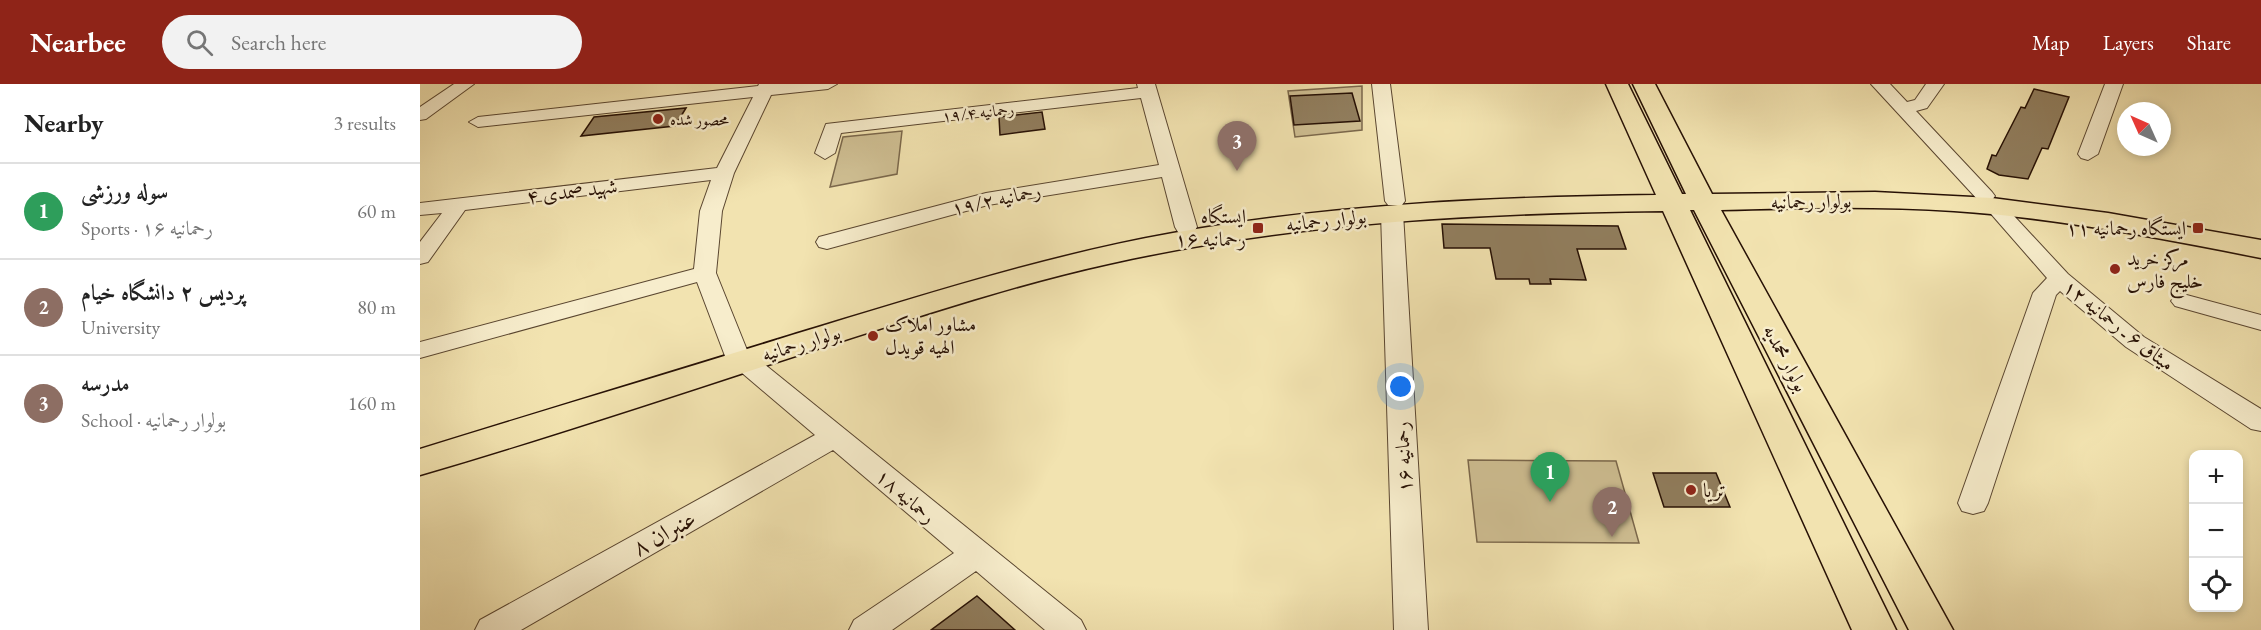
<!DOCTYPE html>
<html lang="en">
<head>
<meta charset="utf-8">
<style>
	body { margin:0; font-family:"EB Garamond",Amiri,serif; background:#f2f2f2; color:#222 }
	.controls { position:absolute; right:18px; bottom:18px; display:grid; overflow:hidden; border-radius:12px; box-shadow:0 3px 9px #0003 }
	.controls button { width:54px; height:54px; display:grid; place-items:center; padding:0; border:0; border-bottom:2px solid #e0e0e0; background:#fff; color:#222; font:30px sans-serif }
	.compass { position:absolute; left:1697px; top:18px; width:54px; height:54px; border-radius:50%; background:#fff; box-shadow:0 3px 9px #0003; rotate:315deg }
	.you { position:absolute; left:981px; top:303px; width:21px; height:21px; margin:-15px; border:4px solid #fff; border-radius:50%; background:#1a73e8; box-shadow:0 0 0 9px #1a73e833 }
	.badge { display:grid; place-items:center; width:39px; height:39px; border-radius:50%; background:#8f2418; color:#fff; font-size:20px; font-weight:700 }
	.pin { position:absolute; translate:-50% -50px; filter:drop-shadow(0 2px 3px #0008) }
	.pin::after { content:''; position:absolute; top:32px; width:21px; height:18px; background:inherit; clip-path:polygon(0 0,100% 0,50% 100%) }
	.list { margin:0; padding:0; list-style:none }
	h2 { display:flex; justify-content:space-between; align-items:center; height:78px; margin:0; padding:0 24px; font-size:26px }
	h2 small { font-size:20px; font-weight:400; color:#767676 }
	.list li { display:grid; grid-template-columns:39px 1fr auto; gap:18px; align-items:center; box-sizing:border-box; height:96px; padding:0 24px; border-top:2px solid #e0e0e0 }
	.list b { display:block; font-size:22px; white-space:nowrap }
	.list p { margin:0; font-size:20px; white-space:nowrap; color:#767676 }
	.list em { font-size:20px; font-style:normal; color:#767676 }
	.icon { flex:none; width:33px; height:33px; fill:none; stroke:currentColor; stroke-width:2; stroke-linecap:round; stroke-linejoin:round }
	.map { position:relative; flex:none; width:1841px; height:546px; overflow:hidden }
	header { display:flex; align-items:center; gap:36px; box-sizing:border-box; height:84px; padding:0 30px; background:#8f2418; color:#fff }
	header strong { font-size:28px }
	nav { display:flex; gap:33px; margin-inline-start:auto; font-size:21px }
	.search { width:420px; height:54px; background:#f2f2f2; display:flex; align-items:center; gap:15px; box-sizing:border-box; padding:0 21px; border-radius:33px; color:#767676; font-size:22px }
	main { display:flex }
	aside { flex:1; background:#fff }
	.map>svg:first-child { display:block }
	.green { fill:#cfbf93; stroke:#7b684c; stroke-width:1.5 }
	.building { fill:#917e5e; stroke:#271105; stroke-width:1.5 }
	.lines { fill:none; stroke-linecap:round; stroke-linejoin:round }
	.minor-casing { stroke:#5a4630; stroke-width:2 }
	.major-casing { stroke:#271105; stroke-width:3 }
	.minor { fill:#f7edcc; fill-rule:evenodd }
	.major { fill:#f2e3b0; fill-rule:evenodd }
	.poi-dot { fill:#8f2418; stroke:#f7edcc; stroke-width:2 }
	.labels { text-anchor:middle; stroke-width:5; stroke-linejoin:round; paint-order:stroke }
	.far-street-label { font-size:16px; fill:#271105; stroke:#f7edcc }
	.far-poi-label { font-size:16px; fill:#271105; stroke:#f7edcc; text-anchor:start }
	.street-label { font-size:20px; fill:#271105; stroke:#f7edcc }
	.poi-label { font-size:20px; fill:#271105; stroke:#f7edcc; text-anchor:start }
	.near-street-label { font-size:24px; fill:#271105; stroke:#f7edcc }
</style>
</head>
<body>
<header>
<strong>Nearbee</strong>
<div class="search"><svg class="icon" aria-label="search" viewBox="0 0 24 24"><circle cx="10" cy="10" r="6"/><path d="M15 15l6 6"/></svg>Search here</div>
<nav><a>Map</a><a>Layers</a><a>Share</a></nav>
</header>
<main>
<aside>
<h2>Nearby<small>3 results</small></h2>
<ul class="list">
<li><span class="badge" style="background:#2e9e5b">1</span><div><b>سوله ورزشی</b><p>Sports · رحمانیه ۱۶</p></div><em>60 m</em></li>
<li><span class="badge" style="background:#8d6e63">2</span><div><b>پردیس ۲ دانشگاه خیام</b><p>University</p></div><em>80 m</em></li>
<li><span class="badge" style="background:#8d6e63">3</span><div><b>مدرسه</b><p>School · بولوار رحمانیه</p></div><em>160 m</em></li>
</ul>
</aside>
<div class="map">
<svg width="1841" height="546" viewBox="0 0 1841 546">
	<rect width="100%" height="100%" fill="#f2e3b0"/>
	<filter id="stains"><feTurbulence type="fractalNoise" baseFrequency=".00333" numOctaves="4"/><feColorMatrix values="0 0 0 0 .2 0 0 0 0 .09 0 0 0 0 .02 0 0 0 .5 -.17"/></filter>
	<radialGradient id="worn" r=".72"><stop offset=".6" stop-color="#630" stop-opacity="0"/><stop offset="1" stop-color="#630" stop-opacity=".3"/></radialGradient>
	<path class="green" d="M 942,2 L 942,46 L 875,53 L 868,7 Z
		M 482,47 L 477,90 L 410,103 L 423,53 Z
		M 1048,376 L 1196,377 L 1219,459 L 1057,458 Z"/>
	<path class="building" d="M 1614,5 L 1649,13 L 1628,65 L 1622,64 L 1608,95 L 1579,91 L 1567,85 L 1572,71 L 1576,72 L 1601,23 L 1605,24 Z
		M 932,9 L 940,37 L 874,41 L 870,12 Z
		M 266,24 L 255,42 L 161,52 L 174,33 Z
		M 622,28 L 625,45 L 580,51 L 579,33 Z
		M 1022,140 L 1198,142 L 1206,165 L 1157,165 L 1166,196 L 1130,195 L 1131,200 L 1110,200 L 1109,195 L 1076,195 L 1070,164 L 1024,164 Z
		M 1233,389 L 1296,389 L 1310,423 L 1244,423 Z
		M 557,512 L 595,546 L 511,546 Z"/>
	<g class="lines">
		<g class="minor-casing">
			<path id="minor" d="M 34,0 L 54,0 L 6,35 L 0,36 L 0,23 Z
				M 339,0 L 417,0 L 408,5 L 351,11 L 314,89 L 302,127 L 296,189 L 327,266 L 325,269 L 333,271 L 661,536 L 666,546 L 625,546 L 556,487 L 472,546 L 429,546 L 434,536 L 534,469 L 413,366 L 101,546 L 55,546 L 60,536 L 395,351 L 315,283 L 311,277 L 313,274 L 305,272 L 277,198 L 0,274 L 0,258 L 274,185 L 280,127 L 291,96 L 45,126 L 8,178 L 0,180 L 0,158 L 22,129 L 0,131 L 0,119 L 297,84 L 333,13 L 58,43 L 49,38 L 58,33 L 338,2 Z
				M 717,0 L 735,0 L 777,143 L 774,148 L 758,148 L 755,143 L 742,93 L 568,121 L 407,165 L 399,163 L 396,158 L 399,153 L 566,109 L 739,81 L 721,14 L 421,49 L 415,69 L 405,75 L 395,69 L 406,40 L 718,4 Z
				M 952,0 L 970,0 L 985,117 L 982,121 L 968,121 L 965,117 Z
				M 1451,0 L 1470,0 L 1487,18 L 1495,16 L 1506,0 L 1524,0 L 1507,24 L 1496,27 L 1572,108 L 1575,112 L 1572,116 L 1558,116 Z
				M 1685,0 L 1703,0 L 1678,70 L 1668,76 L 1661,74 L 1658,70 Z
				M 1575,117 L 1582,119 L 1648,190 L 1724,253 L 1841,325 L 1841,347 L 1831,345 L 1706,263 L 1640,207 L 1636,211 L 1568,419 L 1564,427 L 1553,430 L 1542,427 L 1538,419 L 1613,209 L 1627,194 L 1565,123 L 1568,119 Z
				M 972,123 L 979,125 L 983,129 L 1008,546 L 974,546 L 961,129 L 965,125 Z
				M 1763,210 L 1841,231 L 1841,246 L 1755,222 L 1751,217 L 1755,212 Z"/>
		</g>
		<g class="major-casing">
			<path id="major" d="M 1186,0 L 1208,0 L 1262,110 L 1266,110 L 1213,0 L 1235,0 L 1292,110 L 1455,108 L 1572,114 L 1688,129 L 1841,156 L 1841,174 C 1739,154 1637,134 1534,127 C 1456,122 1378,124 1301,126 L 1533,546 L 1489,546 L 1274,126 L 1270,126 L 1476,546 L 1432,546 L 1243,127 C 1057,129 870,139 688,180 C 598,200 510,229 422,257 C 282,302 142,350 0,391 L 0,365 C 124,326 248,290 372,251 C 498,213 624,172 753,149 C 913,120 1074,113 1236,111 Z"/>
		</g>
		<use href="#minor" class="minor"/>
		<use href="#major" class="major"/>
	</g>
	<g class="poi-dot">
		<circle cx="238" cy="35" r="6"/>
		<rect x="832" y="138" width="12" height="12" rx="3"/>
		<rect x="1772" y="138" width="12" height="12" rx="3"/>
		<circle cx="1695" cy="185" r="6"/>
		<circle cx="453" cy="252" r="6"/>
		<circle cx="1271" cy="406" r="6"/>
	</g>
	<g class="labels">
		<g class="far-street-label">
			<text transform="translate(558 28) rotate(-6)" y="6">رحمانیه ۱۹/۴</text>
		</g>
		<g class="far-poi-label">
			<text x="250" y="41">محصور شده</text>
		</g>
		<g class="street-label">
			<text transform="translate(152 107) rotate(-7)" y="7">شهید صمدی ۴</text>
			<text transform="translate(576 115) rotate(-12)" y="7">رحمانیه ۱۹/۲</text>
			<text transform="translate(1391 117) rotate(-1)" y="7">بولوار رحمانیه</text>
			<text transform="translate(906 136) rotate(-6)" y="7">بولوار رحمانیه</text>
			<text transform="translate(1699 241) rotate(38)" y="7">میثاق ۶ ـ رحمانیه ۱۲</text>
			<text transform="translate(381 259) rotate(-17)" y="7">بولوار رحمانیه</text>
			<text transform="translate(1366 274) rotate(62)" y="7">بولوار محمدیه</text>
			<text transform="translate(983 373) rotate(-93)" y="7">رحمانیه ۱۶</text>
			<text transform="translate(486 412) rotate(41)" y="7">رحمانیه ۱۸</text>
		</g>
		<g class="poi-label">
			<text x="826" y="139" text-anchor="end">ایستگاه<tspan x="826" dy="23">رحمانیه ۱۶</tspan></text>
			<text x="1766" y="151" text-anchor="end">ایستگاه رحمانیه ۱۱</text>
			<text x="1707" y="181">مرکز خرید<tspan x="1707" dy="23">خلیج فارس</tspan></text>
			<text x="465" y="247">مشاور املاک<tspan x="465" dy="23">الهیه قویدل</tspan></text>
			<text x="1283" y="413">تریا</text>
		</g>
		<g class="near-street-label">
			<text transform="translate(244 449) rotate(-29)" y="8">عنبران ۸</text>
		</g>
	</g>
	<rect width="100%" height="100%" filter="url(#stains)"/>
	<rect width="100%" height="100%" fill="url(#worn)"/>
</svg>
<div class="controls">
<button>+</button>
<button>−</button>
<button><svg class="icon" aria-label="locate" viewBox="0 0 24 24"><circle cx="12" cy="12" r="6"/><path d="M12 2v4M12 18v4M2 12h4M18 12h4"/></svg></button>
</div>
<svg class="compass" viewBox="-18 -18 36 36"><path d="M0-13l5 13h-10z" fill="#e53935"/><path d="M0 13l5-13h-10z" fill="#767676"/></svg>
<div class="you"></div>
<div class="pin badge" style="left:1130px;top:418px;background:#2e9e5b">1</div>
<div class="pin badge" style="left:1192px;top:453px;background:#8d6e63">2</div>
<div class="pin badge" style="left:817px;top:87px;background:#8d6e63">3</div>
</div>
</main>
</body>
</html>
